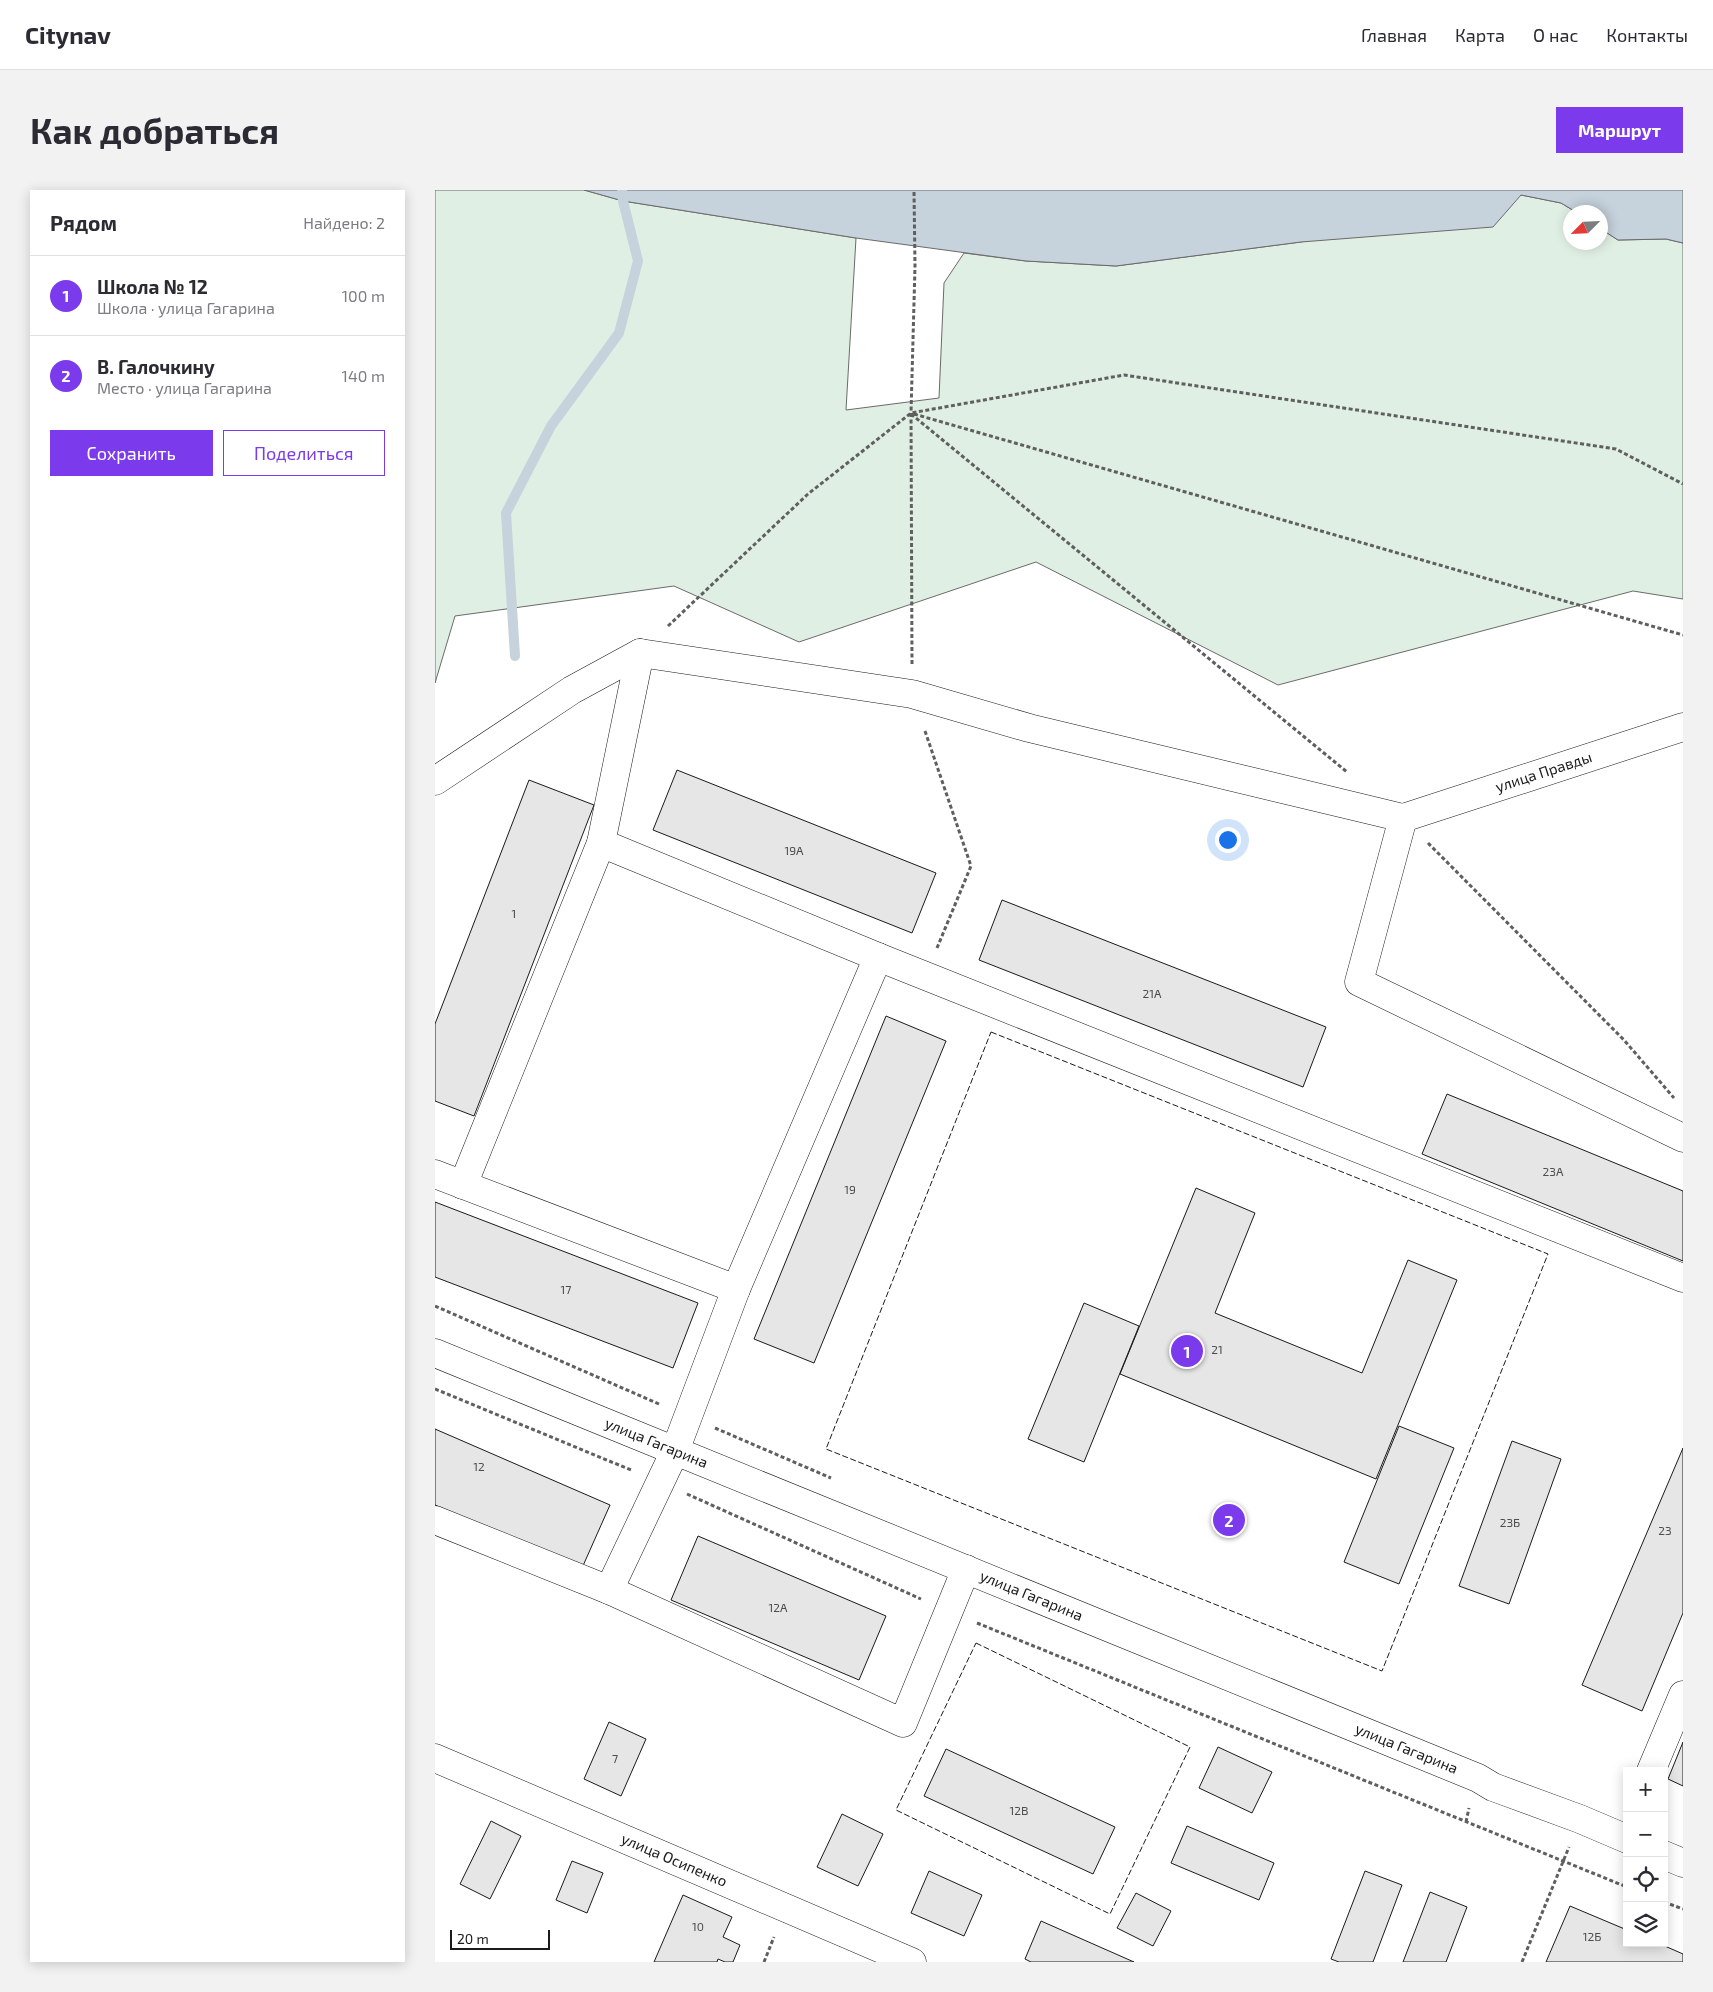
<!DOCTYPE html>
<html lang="ru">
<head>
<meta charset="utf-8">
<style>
	body { margin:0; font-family:"Exo 2",sans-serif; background:#f2f2f3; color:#2b2b33 }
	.controls { position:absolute; right:15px; bottom:15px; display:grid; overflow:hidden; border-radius:0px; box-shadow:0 2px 12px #0003 }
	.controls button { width:45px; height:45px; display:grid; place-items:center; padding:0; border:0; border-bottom:1px solid #e1e1e2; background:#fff; color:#2b2b33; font:25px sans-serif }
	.compass { position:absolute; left:1128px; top:15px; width:45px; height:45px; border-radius:50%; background:#fff; box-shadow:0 2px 12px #0003; rotate:246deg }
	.scale { position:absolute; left:15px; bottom:12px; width:100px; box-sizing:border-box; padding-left:5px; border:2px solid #1a1a1a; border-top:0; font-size:14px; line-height:18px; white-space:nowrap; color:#1a1a1a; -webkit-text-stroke:4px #fff; paint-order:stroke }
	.you { position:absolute; left:792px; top:649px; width:18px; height:18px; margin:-12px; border:4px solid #fff; border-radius:50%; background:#1a73e8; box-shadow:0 0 0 8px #1a73e833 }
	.badge { display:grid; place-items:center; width:32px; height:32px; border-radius:50%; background:#7c3aed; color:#fff; font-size:16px; font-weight:700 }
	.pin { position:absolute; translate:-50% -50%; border:2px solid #fff; box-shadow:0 1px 5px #0006 }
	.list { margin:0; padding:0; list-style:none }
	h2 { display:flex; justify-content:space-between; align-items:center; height:65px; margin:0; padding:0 20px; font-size:21px }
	h2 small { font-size:16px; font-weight:400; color:#7c7c81 }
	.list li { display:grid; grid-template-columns:32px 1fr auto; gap:15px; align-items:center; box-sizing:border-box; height:80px; padding:0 20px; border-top:1px solid #e1e1e2 }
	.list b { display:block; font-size:19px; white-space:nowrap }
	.list p { margin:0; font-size:16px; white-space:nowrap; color:#7c7c81 }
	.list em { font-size:16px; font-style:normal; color:#7c7c81 }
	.actions { display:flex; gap:10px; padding:15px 20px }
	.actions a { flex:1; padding:11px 0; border:1px solid #7c3aed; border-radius:0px; text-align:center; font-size:18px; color:#7c3aed }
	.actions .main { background:#7c3aed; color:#fff }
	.icon { flex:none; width:28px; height:28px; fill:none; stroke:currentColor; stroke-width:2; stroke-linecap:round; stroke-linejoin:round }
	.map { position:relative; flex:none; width:1248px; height:1772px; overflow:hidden; border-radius:0px }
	header { display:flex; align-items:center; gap:30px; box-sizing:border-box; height:70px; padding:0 25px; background:#fff; border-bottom:1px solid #e1e1e2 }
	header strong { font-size:24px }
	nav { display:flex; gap:28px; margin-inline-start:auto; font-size:18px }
	.intro { display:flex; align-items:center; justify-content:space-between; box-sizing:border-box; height:120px; padding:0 30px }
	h1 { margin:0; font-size:35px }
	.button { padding:12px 22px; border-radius:0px; background:#7c3aed; color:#fff; font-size:18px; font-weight:700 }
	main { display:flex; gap:30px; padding:0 30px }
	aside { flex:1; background:#fff; border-radius:0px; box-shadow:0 2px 12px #0003 }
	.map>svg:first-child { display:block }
	.green { fill:#e0efe3; stroke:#6a6a6a }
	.water { fill:#c6d2dc; stroke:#6a6a6a }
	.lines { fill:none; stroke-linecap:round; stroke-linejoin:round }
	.stream { stroke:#c6d2dc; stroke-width:10 }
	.building { fill:#e6e6e6; stroke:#1a1a1a }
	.minor-casing { stroke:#1a1a1a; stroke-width:29 }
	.major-casing { stroke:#1a1a1a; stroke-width:29 }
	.path { stroke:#5f5f5f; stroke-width:3; stroke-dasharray:4 2.5; stroke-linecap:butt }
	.minor { stroke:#fff; stroke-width:28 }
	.major { stroke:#fff; stroke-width:28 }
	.fence { stroke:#1a1a1a; stroke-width:1; stroke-dasharray:6 2.5; stroke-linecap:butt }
	.labels { text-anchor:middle; stroke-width:4; stroke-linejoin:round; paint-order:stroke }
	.number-label { font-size:12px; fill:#4d4d4d }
	.street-label { font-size:15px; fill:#1a1a1a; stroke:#fff }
</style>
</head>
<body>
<header>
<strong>Citynav</strong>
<nav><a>Главная</a><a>Карта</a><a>О нас</a><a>Контакты</a></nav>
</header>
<div class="intro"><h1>Как добраться</h1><a class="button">Маршрут</a></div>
<main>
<aside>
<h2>Рядом<small>Найдено: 2</small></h2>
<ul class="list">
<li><span class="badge">1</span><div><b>Школа № 12</b><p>Школа · улица Гагарина</p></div><em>100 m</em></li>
<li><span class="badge">2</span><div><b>В. Галочкину</b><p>Место · улица Гагарина</p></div><em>140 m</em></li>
</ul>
<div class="actions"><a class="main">Сохранить</a><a>Поделиться</a></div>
</aside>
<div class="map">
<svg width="1248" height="1772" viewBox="0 0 1248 1772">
	<rect width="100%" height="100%" fill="#fff"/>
	<path class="green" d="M 0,0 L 149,0 L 188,11 L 421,48 L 411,220 L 504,208 L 509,93 L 529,63 L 591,71 L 681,76 L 866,52 L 1086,5 L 1126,13 L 1141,22 L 1136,22 L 1136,52 L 1166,52 L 1166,39 L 1183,50 L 1231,49 L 1248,53 L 1248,409 L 1198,401 L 843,495 L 601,372 L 364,452 L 239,396 L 20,426 L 0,493 Z"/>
	<path class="water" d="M 149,0 L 1248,0 L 1248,53 L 1231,49 L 1183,50 L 1166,39 L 1166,22 L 1141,22 L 1126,13 L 1086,5 L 1058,37 L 866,52 L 681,76 L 591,71 L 421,48 L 188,11 Z"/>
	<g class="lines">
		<path class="stream" d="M 80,466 L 71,323 L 116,236 L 184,143 L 203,71 L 188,11 L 187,0"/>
	</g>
	<path class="building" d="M 242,580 L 501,683 L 477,743 L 218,640 Z
		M 94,590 L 159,615 L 39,926 L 0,911 L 0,834 Z
		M 567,710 L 891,837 L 868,897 L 544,770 Z
		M 451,826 L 511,851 L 379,1173 L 319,1149 Z
		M 1012,904 L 1248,1001 L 1248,1071 L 987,964 Z
		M 761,998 L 820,1023 L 780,1123 L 927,1183 L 973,1070 L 1022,1090 L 941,1289 L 685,1184 Z
		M 0,1012 L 263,1113 L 238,1178 L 0,1087 Z
		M 649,1113 L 704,1136 L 649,1272 L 593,1249 Z
		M 964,1236 L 1019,1258 L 964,1394 L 909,1372 Z
		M 0,1239 L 175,1315 L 147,1378 L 0,1315 Z
		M 1077,1251 L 1126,1269 L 1074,1414 L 1024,1396 Z
		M 1248,1258 L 1248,1423 L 1207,1521 L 1147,1495 Z
		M 263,1346 L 451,1426 L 424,1490 L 236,1410 Z
		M 174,1532 L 211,1549 L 186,1606 L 149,1589 Z
		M 1248,1552 L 1248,1596 L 1233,1589 Z
		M 783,1557 L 837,1582 L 817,1623 L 764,1598 Z
		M 511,1559 L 680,1637 L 658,1684 L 489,1606 Z
		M 407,1624 L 448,1644 L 423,1696 L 382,1677 Z
		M 56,1631 L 86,1646 L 55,1709 L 25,1694 Z
		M 752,1636 L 839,1673 L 824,1710 L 736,1673 Z
		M 137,1671 L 168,1683 L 152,1723 L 121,1710 Z
		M 494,1681 L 547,1705 L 529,1746 L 476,1723 Z
		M 930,1681 L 967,1695 L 938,1772 L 904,1772 L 896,1769 Z
		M 995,1702 L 1032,1717 L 1011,1772 L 968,1772 Z
		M 701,1703 L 736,1721 L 718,1756 L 682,1738 Z
		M 248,1705 L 297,1727 L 288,1747 L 305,1755 L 298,1772 L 290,1772 L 283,1769 L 282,1772 L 219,1772 Z
		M 1135,1716 L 1192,1740 L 1192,1753 L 1223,1753 L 1248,1764 L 1248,1772 L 1111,1772 Z
		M 606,1731 L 699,1772 L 596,1772 L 590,1769 Z"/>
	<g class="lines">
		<g class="minor-casing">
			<g id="minor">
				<path d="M 205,463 L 166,653 L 443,767"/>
				<path d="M 0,591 L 137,500 L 205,463 L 477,504 L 594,538 L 968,628 L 924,792 L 1248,948"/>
				<path id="s1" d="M 968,628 L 1248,537"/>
				<path d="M 0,984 L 301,1099 L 240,1261 L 174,1400"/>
				<path d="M 28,995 L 166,653"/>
				<path d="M 301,1099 L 443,767 L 1248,1088"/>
				<path d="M 0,1330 L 174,1400 L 468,1533 L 531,1379"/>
				<path id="s2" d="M 0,1568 L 477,1772"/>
				<path d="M 1216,1581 L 1248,1505"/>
			</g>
		</g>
		<g class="major-casing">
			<g id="major">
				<path id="s3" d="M 0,1163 L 1043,1588 L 1058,1597 L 1145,1629 L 1192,1649"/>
				<path d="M 1229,1665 L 1248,1673"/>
			</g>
		</g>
		<path class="path" d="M 476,224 L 912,582
			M 479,224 L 1248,445
			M 233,436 L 373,304 L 476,223 L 689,185 L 1181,259 L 1248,294
			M 477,474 L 476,223 L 480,76 L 479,0
			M 490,541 L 536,676 L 502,758
			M 993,653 L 1189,850 L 1239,908
			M 0,1116 L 224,1214
			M 0,1199 L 196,1280
			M 280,1238 L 396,1288
			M 252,1304 L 486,1409
			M 542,1433 L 1192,1697
			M 1031,1632 L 1034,1618
			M 1229,1712 L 1248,1719
			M 329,1772 L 339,1747
			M 1087,1772 L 1134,1657"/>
		<use href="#minor" class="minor"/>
		<use href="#major" class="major"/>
		<path class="fence" d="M 556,842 L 1113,1064 L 947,1481 L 391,1259 Z
			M 541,1453 L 755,1557 L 675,1724 L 461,1620 Z"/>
	</g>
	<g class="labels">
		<g class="number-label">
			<text x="359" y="665">19А</text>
			<text x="79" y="728">1</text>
			<text x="717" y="808">21А</text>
			<text x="1118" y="986">23А</text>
			<text x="415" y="1004">19</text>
			<text x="131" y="1104">17</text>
			<text x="782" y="1164">21</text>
			<text x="44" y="1281">12</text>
			<text x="1075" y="1337">23Б</text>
			<text x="1230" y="1345">23</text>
			<text x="343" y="1422">12А</text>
			<text x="180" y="1573">7</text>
			<text x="584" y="1625">12В</text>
			<text x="263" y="1741">10</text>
			<text x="1157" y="1751">12Б</text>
		</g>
		<g class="street-label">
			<text dy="5" stroke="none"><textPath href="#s1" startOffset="148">улица Правды</textPath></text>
			<text dy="5" stroke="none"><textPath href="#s3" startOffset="239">улица Гагарина</textPath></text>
			<text dy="5" stroke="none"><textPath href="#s3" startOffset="644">улица Гагарина</textPath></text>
			<text dy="5" stroke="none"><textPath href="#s3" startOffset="1049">улица Гагарина</textPath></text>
			<text dy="5" stroke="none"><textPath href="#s2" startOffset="260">улица Осипенко</textPath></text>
		</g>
	</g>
</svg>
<div class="controls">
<button>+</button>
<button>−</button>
<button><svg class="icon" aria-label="locate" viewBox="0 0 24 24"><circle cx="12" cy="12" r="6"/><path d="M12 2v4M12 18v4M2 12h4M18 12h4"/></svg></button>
<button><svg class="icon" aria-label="layers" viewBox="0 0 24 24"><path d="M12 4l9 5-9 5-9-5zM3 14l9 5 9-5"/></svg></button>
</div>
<svg class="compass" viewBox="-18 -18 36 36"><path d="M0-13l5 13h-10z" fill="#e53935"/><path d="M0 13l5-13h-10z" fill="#7c7c81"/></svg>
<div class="scale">20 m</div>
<div class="you"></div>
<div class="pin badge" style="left:752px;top:1161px">1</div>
<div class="pin badge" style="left:794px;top:1330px">2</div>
</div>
</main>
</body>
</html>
